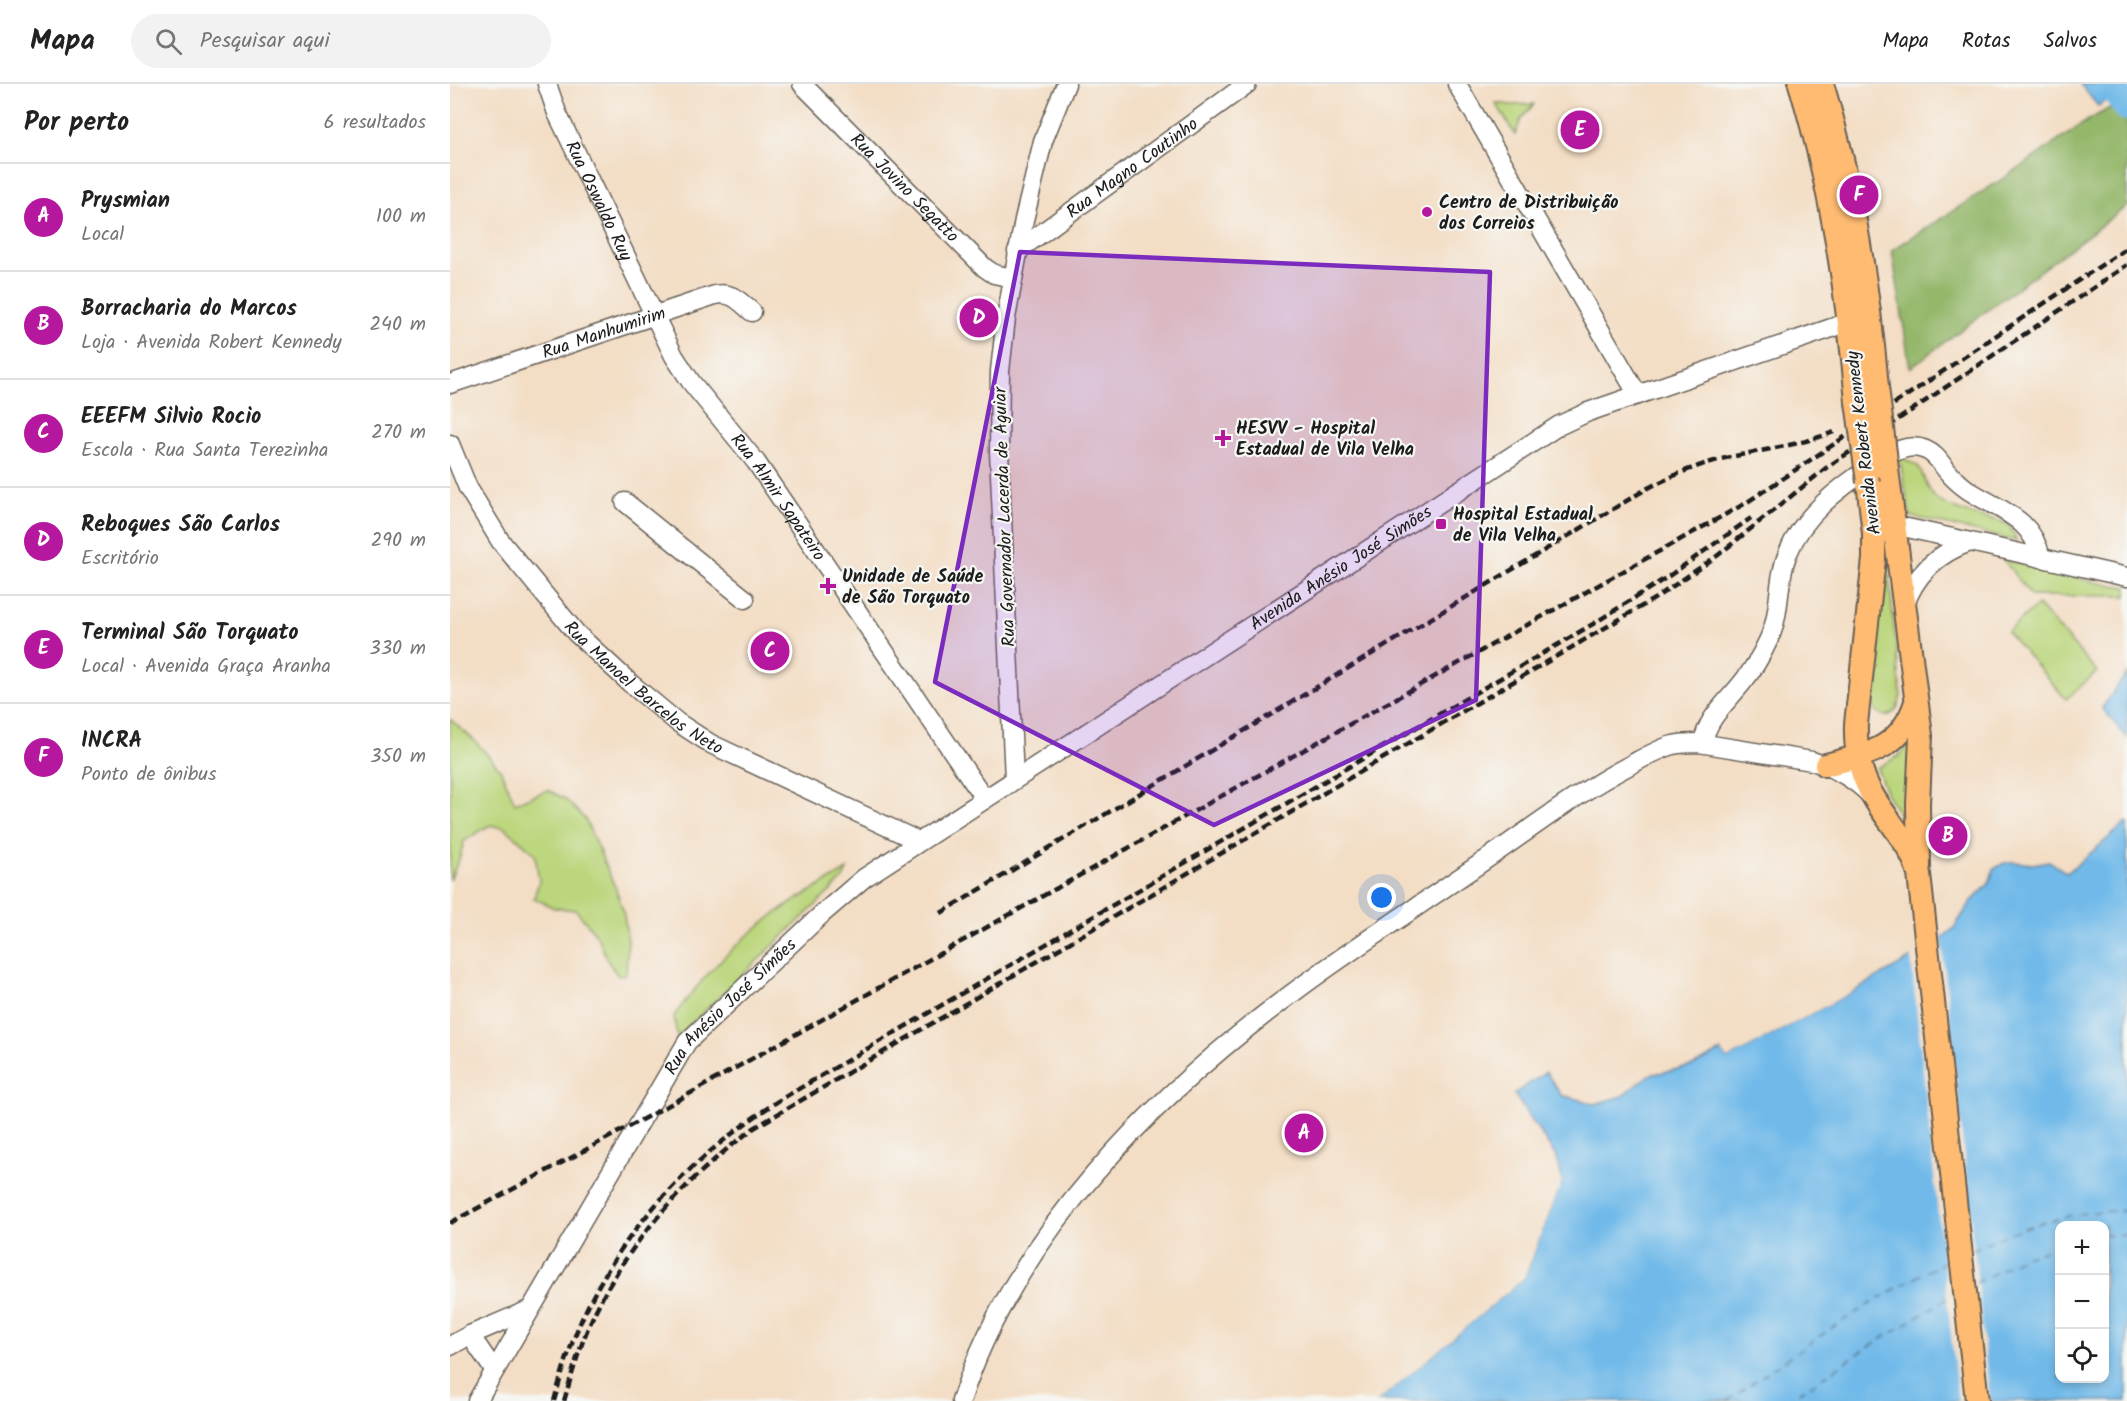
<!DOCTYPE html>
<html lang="pt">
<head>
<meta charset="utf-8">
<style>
	body { margin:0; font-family:Kalam,sans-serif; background:#f2f2f2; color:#222 }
	.controls { position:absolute; right:18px; bottom:18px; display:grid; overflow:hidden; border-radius:12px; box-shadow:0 3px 9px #0003 }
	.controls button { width:54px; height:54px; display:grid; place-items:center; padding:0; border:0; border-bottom:2px solid #e0e0e0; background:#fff; color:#222; font:30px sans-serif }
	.you { position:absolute; left:932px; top:814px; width:21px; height:21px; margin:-15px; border:4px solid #fff; border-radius:50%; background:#1a73e8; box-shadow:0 0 0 9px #1a73e833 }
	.badge { display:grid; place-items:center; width:39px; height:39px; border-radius:50%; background:#b5179e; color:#fff; font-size:20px; font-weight:700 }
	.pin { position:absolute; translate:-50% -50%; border:3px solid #fff; box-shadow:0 2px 6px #0006 }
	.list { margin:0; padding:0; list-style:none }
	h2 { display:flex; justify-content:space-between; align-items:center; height:78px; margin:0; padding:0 24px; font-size:26px }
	h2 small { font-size:20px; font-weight:400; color:#767676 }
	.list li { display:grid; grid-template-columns:39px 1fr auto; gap:18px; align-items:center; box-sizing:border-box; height:108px; padding:0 24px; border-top:2px solid #e0e0e0 }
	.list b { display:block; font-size:22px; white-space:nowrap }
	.list p { margin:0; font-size:20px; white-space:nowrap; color:#767676 }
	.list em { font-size:20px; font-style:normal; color:#767676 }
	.icon { flex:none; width:33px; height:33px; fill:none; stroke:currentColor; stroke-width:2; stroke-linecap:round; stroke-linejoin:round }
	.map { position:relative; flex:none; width:1677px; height:1317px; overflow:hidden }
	header { display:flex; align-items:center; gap:36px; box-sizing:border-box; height:84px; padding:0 30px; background:#fff; border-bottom:2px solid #e0e0e0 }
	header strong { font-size:28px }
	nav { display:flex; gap:33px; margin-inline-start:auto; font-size:21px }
	.search { width:420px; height:54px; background:#f2f2f2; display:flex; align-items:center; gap:15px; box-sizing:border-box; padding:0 21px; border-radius:33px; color:#767676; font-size:22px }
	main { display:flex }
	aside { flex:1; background:#fff }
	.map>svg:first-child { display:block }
	.green { fill:#bbd67b; stroke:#6c794c; stroke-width:1.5 }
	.forest { fill:#94b76b; stroke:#586a44; stroke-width:1.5 }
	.water { fill:#70b9e9; stroke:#466a82; stroke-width:1.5; fill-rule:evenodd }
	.pier { fill:#f3ddc4 }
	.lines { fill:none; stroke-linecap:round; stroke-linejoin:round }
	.river { stroke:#70b9e9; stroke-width:28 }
	.ferry { stroke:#3e5b6e; stroke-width:1.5; stroke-dasharray:8 6; stroke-linecap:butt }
	.minor-casing { stroke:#676057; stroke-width:21 }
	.major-casing { stroke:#676057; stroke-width:26 }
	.minor { stroke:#fff; stroke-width:18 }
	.major { stroke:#febb71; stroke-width:22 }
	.rail { stroke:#1c1c1c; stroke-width:4.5; stroke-dasharray:9 4.5; stroke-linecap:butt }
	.major-bridge-casing { stroke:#676057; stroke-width:26; stroke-linecap:butt }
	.major-bridge { stroke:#febb71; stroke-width:22 }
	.marked { fill:#7b2cbf; fill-opacity:0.2; stroke:#7b2cbf; stroke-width:4.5; stroke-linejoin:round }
	.poi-dot { fill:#b5179e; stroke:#f6f6f2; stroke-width:2 }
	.labels { text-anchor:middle; stroke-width:4.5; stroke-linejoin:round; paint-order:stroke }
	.street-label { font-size:18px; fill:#1c1c1c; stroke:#f6f6f2 }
	.poi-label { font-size:18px; font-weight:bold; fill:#1c1c1c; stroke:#f6f6f2; text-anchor:start }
</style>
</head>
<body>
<header>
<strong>Mapa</strong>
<div class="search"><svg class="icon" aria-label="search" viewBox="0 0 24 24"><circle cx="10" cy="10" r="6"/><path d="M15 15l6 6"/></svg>Pesquisar aqui</div>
<nav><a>Mapa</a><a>Rotas</a><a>Salvos</a></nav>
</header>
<main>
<aside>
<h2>Por perto<small>6 resultados</small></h2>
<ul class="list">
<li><span class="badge">A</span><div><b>Prysmian</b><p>Local</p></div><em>100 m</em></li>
<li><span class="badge">B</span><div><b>Borracharia do Marcos</b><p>Loja · Avenida Robert Kennedy</p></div><em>240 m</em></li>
<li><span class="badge">C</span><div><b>EEEFM Silvio Rocio</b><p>Escola · Rua Santa Terezinha</p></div><em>270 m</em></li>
<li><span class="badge">D</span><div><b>Reboques São Carlos</b><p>Escritório</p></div><em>290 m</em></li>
<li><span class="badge">E</span><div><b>Terminal São Torquato</b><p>Local · Avenida Graça Aranha</p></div><em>330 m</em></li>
<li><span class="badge">F</span><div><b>INCRA</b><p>Ponto de ônibus</p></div><em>350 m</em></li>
</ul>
</aside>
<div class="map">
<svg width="1677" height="1317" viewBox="0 0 1677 1317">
	<rect width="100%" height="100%" fill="#f6f6f2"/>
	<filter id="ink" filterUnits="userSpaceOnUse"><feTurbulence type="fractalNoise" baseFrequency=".0167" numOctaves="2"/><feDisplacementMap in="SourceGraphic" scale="12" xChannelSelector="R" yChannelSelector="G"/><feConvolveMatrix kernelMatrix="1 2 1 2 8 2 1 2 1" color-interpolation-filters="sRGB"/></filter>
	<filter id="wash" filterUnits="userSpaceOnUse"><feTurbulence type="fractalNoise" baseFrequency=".008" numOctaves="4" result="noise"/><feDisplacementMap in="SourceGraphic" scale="24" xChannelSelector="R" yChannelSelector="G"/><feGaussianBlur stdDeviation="1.35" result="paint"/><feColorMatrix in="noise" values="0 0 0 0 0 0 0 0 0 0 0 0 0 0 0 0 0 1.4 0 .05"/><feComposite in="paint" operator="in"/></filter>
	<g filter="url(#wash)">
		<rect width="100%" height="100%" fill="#f3ddc4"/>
		<path class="green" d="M 1046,19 L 1061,21 L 1084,20 L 1071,35 L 1065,51 Z
			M 1449,372 L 1468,382 C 1474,392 1477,406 1486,415 C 1493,421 1521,431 1530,433 C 1549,437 1560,434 1566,457 L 1460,432 Z
			M 1429,393 L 1451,611 C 1449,621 1447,629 1436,632 C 1426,630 1422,624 1422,614 L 1430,503 Z
			M 1553,475 L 1648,499 L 1677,503 L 1677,512 L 1581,512 Z
			M 1588,521 L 1647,588 L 1616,615 L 1557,548 Z
			M 0,635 L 25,657 L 50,685 L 65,719 L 98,706 L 115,715 L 135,735 L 166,805 L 173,826 L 178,856 L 176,890 L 168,892 L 157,876 L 147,852 L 126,826 L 104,824 L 84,814 L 89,797 L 85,770 L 55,744 L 40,741 L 14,757 L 10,773 L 0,796 Z
			M 1465,653 L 1462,750 L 1437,711 L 1427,684 L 1449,672 Z
			M 397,786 L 393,795 L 227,953 L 224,932 C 252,893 283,861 322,832 C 345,815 373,801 397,786 Z"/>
		<path class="forest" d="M 1667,20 L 1677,33 L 1677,122 L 1460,284 L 1442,166 L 1554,94 L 1637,37 Z"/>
		<path class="water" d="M 1630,0 L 1663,0 L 1669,7 L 1648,22 Z
			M 1677,589 L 1677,654 L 1652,624 Z
			M 1677,738 L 1677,1317 L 928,1317 L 1074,1194 L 1112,1096 L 1105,1071 L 1064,1010 L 1096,988 L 1111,1011 L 1145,1020 L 1172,1012 L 1199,991 L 1243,982 L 1271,967 L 1277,975 L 1396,911 L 1483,862 L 1504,844 L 1521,818 L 1538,801 L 1544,785 L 1554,779 L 1564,778 L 1583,780 L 1599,777 L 1617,789 ZM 1610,1142 L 1654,1142 L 1654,1294 L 1610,1294 Z"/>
		<path class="pier" d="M 1491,851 L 1540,1317 L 1508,1317 L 1461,873 L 1396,911 L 1277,975 L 1271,967 L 1274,965 L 1278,971 L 1395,909 L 1481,859 Z
			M 1108,1084 L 1112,1097 L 1074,1194 L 928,1317 L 925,1317 L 1072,1192 L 1108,1096 L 1106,1086 Z"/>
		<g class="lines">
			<path class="river" d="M 1660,0 L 1677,23"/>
			<path class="ferry" d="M 1654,1152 L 1677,1150
				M 1522,1166 C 1571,1142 1622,1126 1677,1127
				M 1526,1199 L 1572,1174 L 1610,1161
				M 1277,1317 C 1349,1266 1422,1213 1502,1175
				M 1337,1317 L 1420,1262 L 1503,1211"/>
		</g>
	</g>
	<g filter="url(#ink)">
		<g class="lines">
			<g class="minor-casing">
				<g id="minor">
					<path id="s1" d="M 97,0 L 107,29 L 224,272 L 241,298 L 306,378 L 534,714"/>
					<path id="s2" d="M 352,0 L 535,184 L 544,190 L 563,194"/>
					<path d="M 1007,0 L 1188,311"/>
					<path id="s3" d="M 567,167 L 797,0"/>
					<path id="s4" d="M 0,300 L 265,211 C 282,207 290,218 302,228"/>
					<path id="s5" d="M 0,360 L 18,404 L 51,458 L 126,549 L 180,599 L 227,638 L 261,660 L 468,757"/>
					<path d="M 175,418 L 295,515"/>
					<path d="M 1444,441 L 1677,493"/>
					<path d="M 1454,523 C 1465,490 1488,469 1520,458"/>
					<path d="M 1253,659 C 1257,634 1277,618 1292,599 C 1303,586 1311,572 1318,557 C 1332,529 1326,497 1338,469 C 1353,431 1389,404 1422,382 C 1438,372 1455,357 1476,366 C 1486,370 1491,380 1498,388 C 1504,395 1511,401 1518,406 C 1550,427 1582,433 1591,474"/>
					<path d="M 564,695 L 549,368 L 550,287 L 556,234 L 574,136 L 593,57 L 616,0"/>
					<path d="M 20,1251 L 44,1286"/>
					<path d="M 0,1262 L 20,1251 L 79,1226"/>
					<path id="s6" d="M 27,1317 L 237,958 L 372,830 L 414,794 L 1108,342 L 1138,328 L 1399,238"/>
					<path d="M 511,1317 C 564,1152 704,1012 840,911 C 905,862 974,819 1041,772 C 1087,740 1132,706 1182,680 C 1195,673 1209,665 1223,661 C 1232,659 1240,659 1249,659 L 1362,677 C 1385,684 1404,694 1421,712"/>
				</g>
			</g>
			<g class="major-casing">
				<path id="major" d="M 1350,0 C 1382,104 1398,210 1407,318
					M 1372,0 C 1402,98 1418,200 1427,303
					M 1437,385 L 1471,652 L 1468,720 L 1469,783
					M 1418,398 L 1424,450 L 1424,475 L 1406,640 C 1405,668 1410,693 1426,717 C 1441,741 1462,762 1469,790 L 1527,1317
					M 1376,681 C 1419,670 1451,665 1466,618"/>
			</g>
			<use href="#minor" class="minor"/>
			<use href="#major" class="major"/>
			<path class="rail" d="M 491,829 L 1198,404 C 1226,390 1254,378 1285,372 C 1319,365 1352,360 1384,348
				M 0,1139 L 230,1015 L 1170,489 L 1296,419 L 1677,164
				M 104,1317 C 113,1285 123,1252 138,1222 C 180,1136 248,1069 328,1017 L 1143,540 L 1219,492 L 1301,434
				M 114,1317 C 123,1286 132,1255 146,1226 C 183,1152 238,1093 304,1044 L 1204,515 L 1267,472 L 1376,384 L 1677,181"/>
			<g class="major-bridge-casing">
				<path id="major-bridge" d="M 1427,303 L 1437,385
					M 1407,318 L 1418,398"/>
			</g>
			<use href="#major-bridge" class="major-bridge"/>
		</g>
	</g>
	<path class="marked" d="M 570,168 L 1040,188 L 1026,616 L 764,741 L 485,598 Z"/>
	<g class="poi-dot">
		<circle cx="977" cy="128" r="6"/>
		<path d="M770 345h6v6h6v6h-6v6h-6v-6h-6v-6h6z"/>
		<rect x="985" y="434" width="12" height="12" rx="3"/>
		<path d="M375 493h6v6h6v6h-6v6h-6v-6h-6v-6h6z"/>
	</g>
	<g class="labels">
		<g class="street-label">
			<text dy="6" stroke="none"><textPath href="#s3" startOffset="142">Rua Magno Coutinho</textPath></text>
			<text dy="6" stroke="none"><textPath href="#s2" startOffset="146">Rua Jovino Segatto</textPath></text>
			<text dy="6" stroke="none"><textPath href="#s1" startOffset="128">Rua Oswaldo Ruy</textPath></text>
			<text dy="6" stroke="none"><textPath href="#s4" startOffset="162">Rua Manhumirim</textPath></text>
			<text transform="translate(1413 359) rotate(-97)" y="6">Avenida Robert Kennedy</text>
			<text dy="6" stroke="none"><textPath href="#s1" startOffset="476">Rua Almir Sapateiro</textPath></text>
			<text transform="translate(554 433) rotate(-92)" y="6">Rua Governador Lacerda de Aguiar</text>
			<text dy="6" stroke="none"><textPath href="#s6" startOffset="1226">Avenida Anésio José Simões</textPath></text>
			<text dy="6" stroke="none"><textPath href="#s5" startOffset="316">Rua Manoel Barcelos Neto</textPath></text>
			<text dy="6" stroke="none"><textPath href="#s6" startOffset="471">Rua Anésio José Simões</textPath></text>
		</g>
		<g class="poi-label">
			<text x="989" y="124">Centro de Distribuição<tspan x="989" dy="21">dos Correios</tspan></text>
			<text x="786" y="350">HESVV - Hospital<tspan x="786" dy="21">Estadual de Vila Velha</tspan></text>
			<text x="1003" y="436">Hospital Estadual<tspan x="1003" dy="21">de Vila Velha</tspan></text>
			<text x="392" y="498">Unidade de Saúde<tspan x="392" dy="21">de São Torquato</tspan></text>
		</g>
	</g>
</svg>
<div class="controls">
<button>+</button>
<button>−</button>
<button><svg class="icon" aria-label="locate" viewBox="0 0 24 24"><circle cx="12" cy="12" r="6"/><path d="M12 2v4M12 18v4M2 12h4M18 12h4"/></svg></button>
</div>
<div class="you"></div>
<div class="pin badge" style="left:854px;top:1049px">A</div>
<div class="pin badge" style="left:1498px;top:752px">B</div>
<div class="pin badge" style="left:320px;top:567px">C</div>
<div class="pin badge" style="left:529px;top:234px">D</div>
<div class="pin badge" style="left:1130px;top:46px">E</div>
<div class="pin badge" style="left:1409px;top:111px">F</div>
</div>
</main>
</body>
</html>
